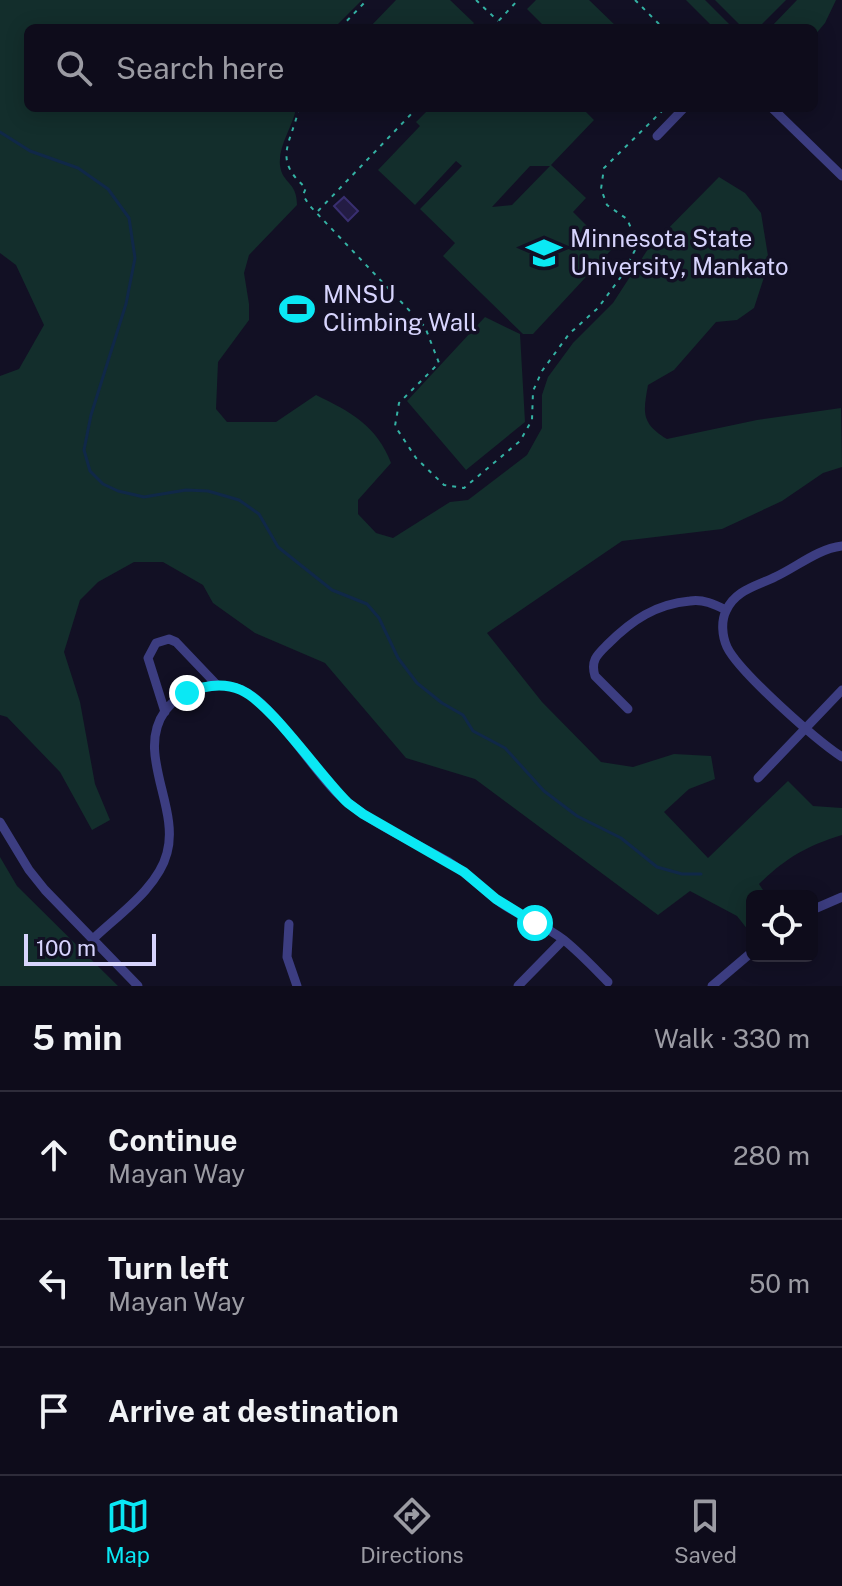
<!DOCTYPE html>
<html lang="en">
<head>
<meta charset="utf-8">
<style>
	body { margin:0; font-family:"Public Sans",sans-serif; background:#1c1a28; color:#f1f3f6 }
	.controls { position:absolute; right:24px; bottom:24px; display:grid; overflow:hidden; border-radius:12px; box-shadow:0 4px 20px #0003 }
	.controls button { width:72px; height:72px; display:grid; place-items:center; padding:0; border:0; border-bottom:2px solid #2e2c3a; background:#0e0c1b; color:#f1f3f6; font:40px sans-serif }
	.scale { position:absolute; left:24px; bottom:20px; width:132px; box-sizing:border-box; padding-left:8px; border:4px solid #d7d4fd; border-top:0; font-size:22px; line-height:28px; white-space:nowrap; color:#d7d4fd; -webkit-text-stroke:6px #121024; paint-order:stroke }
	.stop { position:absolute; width:24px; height:24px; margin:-18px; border:6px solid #0ae8f4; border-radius:50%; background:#fff }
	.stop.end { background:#0ae8f4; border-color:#fff; box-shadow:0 2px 8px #0008 }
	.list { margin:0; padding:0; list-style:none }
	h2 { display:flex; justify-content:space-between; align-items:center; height:104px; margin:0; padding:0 32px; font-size:34px }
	h2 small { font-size:26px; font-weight:400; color:#9b9ba3 }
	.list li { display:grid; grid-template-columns:52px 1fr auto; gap:24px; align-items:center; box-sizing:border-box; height:128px; padding:0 32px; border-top:2px solid #2e2c3a }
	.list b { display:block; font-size:30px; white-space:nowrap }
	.list p { margin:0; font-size:26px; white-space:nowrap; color:#9b9ba3 }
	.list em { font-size:26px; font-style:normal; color:#9b9ba3 }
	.icon { flex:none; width:44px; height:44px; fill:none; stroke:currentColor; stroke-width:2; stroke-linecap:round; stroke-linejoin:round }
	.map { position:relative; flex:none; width:842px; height:986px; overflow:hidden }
	.search { position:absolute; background:#0e0c1b; box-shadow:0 4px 20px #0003; left:24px; right:24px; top:24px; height:88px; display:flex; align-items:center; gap:20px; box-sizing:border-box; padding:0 28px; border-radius:12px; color:#9b9ba3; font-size:30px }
	.sheet { height:488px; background:#0e0c1b }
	nav { display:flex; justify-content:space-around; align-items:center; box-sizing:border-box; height:112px; border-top:2px solid #2e2c3a; background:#0e0c1b; font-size:22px; color:#9b9ba3 }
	nav a { display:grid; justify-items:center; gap:4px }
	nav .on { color:#0ae8f4 }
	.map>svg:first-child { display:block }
	.green { fill:#132e2c; fill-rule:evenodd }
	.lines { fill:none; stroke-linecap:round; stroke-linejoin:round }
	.stream { stroke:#102848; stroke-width:3 }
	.building { fill:#231c44; stroke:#392f70; stroke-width:2 }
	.path { stroke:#34b2a4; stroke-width:2; stroke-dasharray:4 6; stroke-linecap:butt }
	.street { stroke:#3c3d81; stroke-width:9 }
	.route { stroke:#0ae8f4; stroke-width:10 }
	.labels { text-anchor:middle; stroke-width:7; stroke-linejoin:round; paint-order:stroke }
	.poi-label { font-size:24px; fill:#d7d4fd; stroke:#121024; text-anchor:start }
</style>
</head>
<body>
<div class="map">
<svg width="842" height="986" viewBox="0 0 842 986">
	<rect width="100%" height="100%" fill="#121024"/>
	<path class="green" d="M 0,0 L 362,0 L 334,28 L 28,28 L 28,108 L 296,108 C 293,127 278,145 280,165 C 282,184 297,181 297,205 L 249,255 L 244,273 L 249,304 L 249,320 L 218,362 L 216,409 L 227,422 L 276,422 L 316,395 C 351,412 377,426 391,463 L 358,500 L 358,514 L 376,533 L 393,538 L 450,502 L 468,500 L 527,455 L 542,428 L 542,395 L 548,377 L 573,343 L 613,303 L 648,249 L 719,177 L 745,193 L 761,213 L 769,262 L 754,308 L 737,320 L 716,322 L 674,370 L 648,385 C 643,413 641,423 667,439 L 757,420 L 841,408 L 842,467 L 823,473 L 782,501 L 722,529 L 622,541 L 487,633 L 542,702 L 601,762 L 633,767 L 674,754 L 711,756 L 715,779 L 689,789 L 664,812 L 708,858 L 788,781 L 813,806 L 842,808 L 842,835 C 806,846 786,858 759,884 L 767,896 L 752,896 L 752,935 L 737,916 L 690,891 L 658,915 L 475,779 L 406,758 L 325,663 L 255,633 L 213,603 L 203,585 L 163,562 L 134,562 L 98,582 L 80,600 L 64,652 L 80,702 L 95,784 L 110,820 L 92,830 L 60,772 L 7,717 L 0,715 L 0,376 L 19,369 L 44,325 L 16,265 L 0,253 Z
		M 396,0 L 450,0 L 474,23 L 470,28 L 369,28 Z
		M 536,0 L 589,0 L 618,28 L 546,28 L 527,9 Z
		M 686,0 L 705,0 L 733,28 L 714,28 Z
		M 715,0 L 786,0 L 758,28 L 743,28 Z
		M 797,0 L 836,0 L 825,23 L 814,36 L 814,28 L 770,28 Z
		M 430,108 L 582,108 L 594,120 L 551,165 L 586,198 L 573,212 L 611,250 L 533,334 L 523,334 L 443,256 L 455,243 L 420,209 L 462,166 L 456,161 L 415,205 L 378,170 L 420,126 L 416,122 ZM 530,166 L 550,166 L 512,205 L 492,207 Z
		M 485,317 L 520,334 L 525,422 L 466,470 L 407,401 Z
		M 0,857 L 17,886 L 118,986 L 0,986 Z"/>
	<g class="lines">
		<path class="stream" d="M 0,132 L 30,151 L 78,168 L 108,189 L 129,218 L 135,258 L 126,304 L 91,415 L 84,450 L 90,471 L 103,484 L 118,491 L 144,497 L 186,490 L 208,491 L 239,500 L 259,514 L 278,547 L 332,590 L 367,604 L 379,618 L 398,658 L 417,683 L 442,703 L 463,715 L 473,731 L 505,748 L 544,791 L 577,816 L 621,838 L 657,867 L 682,874 L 701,874"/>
	</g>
	<path class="building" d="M 344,197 L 358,211 L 348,221 L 334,206 Z"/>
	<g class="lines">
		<path class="path" d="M 476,0 L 498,21
			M 635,0 L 663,28
			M 340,28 L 367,0
			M 492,28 L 518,0
			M 299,108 C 291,144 272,159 306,188 L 303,195 L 309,205 L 425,327 L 439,363 L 399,403 L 395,426 L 416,458 L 444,485 L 464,488 L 520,441 L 532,420 L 533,391 L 542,371 L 569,334 L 598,308 L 623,274 L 638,244 L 627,219 L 607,205 L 601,189 L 604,168 L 665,108
			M 318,211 L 417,108"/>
		<path class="street" d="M 772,108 L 842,176
			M 657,136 L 684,108
			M 842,546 C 817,549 797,567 775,577 C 757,586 735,590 726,611 C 721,621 722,636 727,647 C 739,672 816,740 842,757
			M 628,709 L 595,676 C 590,660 598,654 608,644 C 632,620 656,604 690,601 C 703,599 714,604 726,610
			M 165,712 L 148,658 L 156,643 L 169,639 L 176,642 L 217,685
			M 758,778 L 842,690
			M 0,822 L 29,870 L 45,890 L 138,986
			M 812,910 L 842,897
			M 289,924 L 287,957 L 297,986
			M 93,939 C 118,915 158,888 167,853 C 180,807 135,753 165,711 C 182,688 216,679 242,690 C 273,704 310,766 336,792 C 368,823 411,840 449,862 C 468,874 483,890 501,903 C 521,917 545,925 564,940 C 580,953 594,968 608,982
			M 518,986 L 563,940
			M 712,986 L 752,952"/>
	</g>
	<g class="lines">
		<path class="route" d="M 187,693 C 205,685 223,682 241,690 C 271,703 320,776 348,803 L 363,814 L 464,872 L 496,899 L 535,923"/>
	</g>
	<defs>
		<g id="university-bare" transform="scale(2.76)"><path d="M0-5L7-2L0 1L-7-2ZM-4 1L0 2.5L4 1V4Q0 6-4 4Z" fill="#0ae8f4" stroke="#121024" stroke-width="2.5" paint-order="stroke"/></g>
		<g id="stadium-bare" transform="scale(2.76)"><path d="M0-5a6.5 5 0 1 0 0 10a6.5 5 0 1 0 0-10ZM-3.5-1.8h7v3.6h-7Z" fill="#0ae8f4" stroke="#121024" stroke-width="2.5" paint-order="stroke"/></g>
	</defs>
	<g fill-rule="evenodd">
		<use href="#university-bare" x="544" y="253"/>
		<use href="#stadium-bare" x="297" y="309"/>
	</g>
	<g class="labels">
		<g class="poi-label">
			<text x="570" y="247">Minnesota State<tspan x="570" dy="28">University, Mankato</tspan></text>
			<text x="323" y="303">MNSU<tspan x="323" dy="28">Climbing Wall</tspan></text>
		</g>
	</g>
</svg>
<div class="controls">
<button><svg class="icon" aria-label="locate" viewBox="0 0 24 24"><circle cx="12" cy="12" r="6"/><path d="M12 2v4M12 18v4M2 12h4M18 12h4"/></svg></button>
</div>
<div class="scale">100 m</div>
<div class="stop" style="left:535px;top:923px"></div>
<div class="stop end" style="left:187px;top:693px"></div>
<div class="search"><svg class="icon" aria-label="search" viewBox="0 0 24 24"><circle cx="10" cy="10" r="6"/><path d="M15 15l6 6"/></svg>Search here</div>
</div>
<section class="sheet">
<h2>5 min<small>Walk · 330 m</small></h2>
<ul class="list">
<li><svg class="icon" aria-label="ahead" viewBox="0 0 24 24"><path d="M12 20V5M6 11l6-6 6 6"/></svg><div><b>Continue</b><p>Mayan Way</p></div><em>280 m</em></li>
<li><svg class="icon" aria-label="left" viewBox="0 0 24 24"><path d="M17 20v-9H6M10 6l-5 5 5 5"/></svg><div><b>Turn left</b><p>Mayan Way</p></div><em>50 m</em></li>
<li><svg class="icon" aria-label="arrive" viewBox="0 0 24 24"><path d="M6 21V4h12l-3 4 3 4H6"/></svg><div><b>Arrive at destination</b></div></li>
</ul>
</section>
<nav>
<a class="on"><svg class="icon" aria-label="map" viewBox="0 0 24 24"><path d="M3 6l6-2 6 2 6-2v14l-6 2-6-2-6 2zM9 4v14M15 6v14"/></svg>Map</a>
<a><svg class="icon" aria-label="directions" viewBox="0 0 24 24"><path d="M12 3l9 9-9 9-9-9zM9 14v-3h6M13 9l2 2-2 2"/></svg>Directions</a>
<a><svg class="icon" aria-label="saved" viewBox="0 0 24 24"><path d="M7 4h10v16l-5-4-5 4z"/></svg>Saved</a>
</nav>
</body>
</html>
